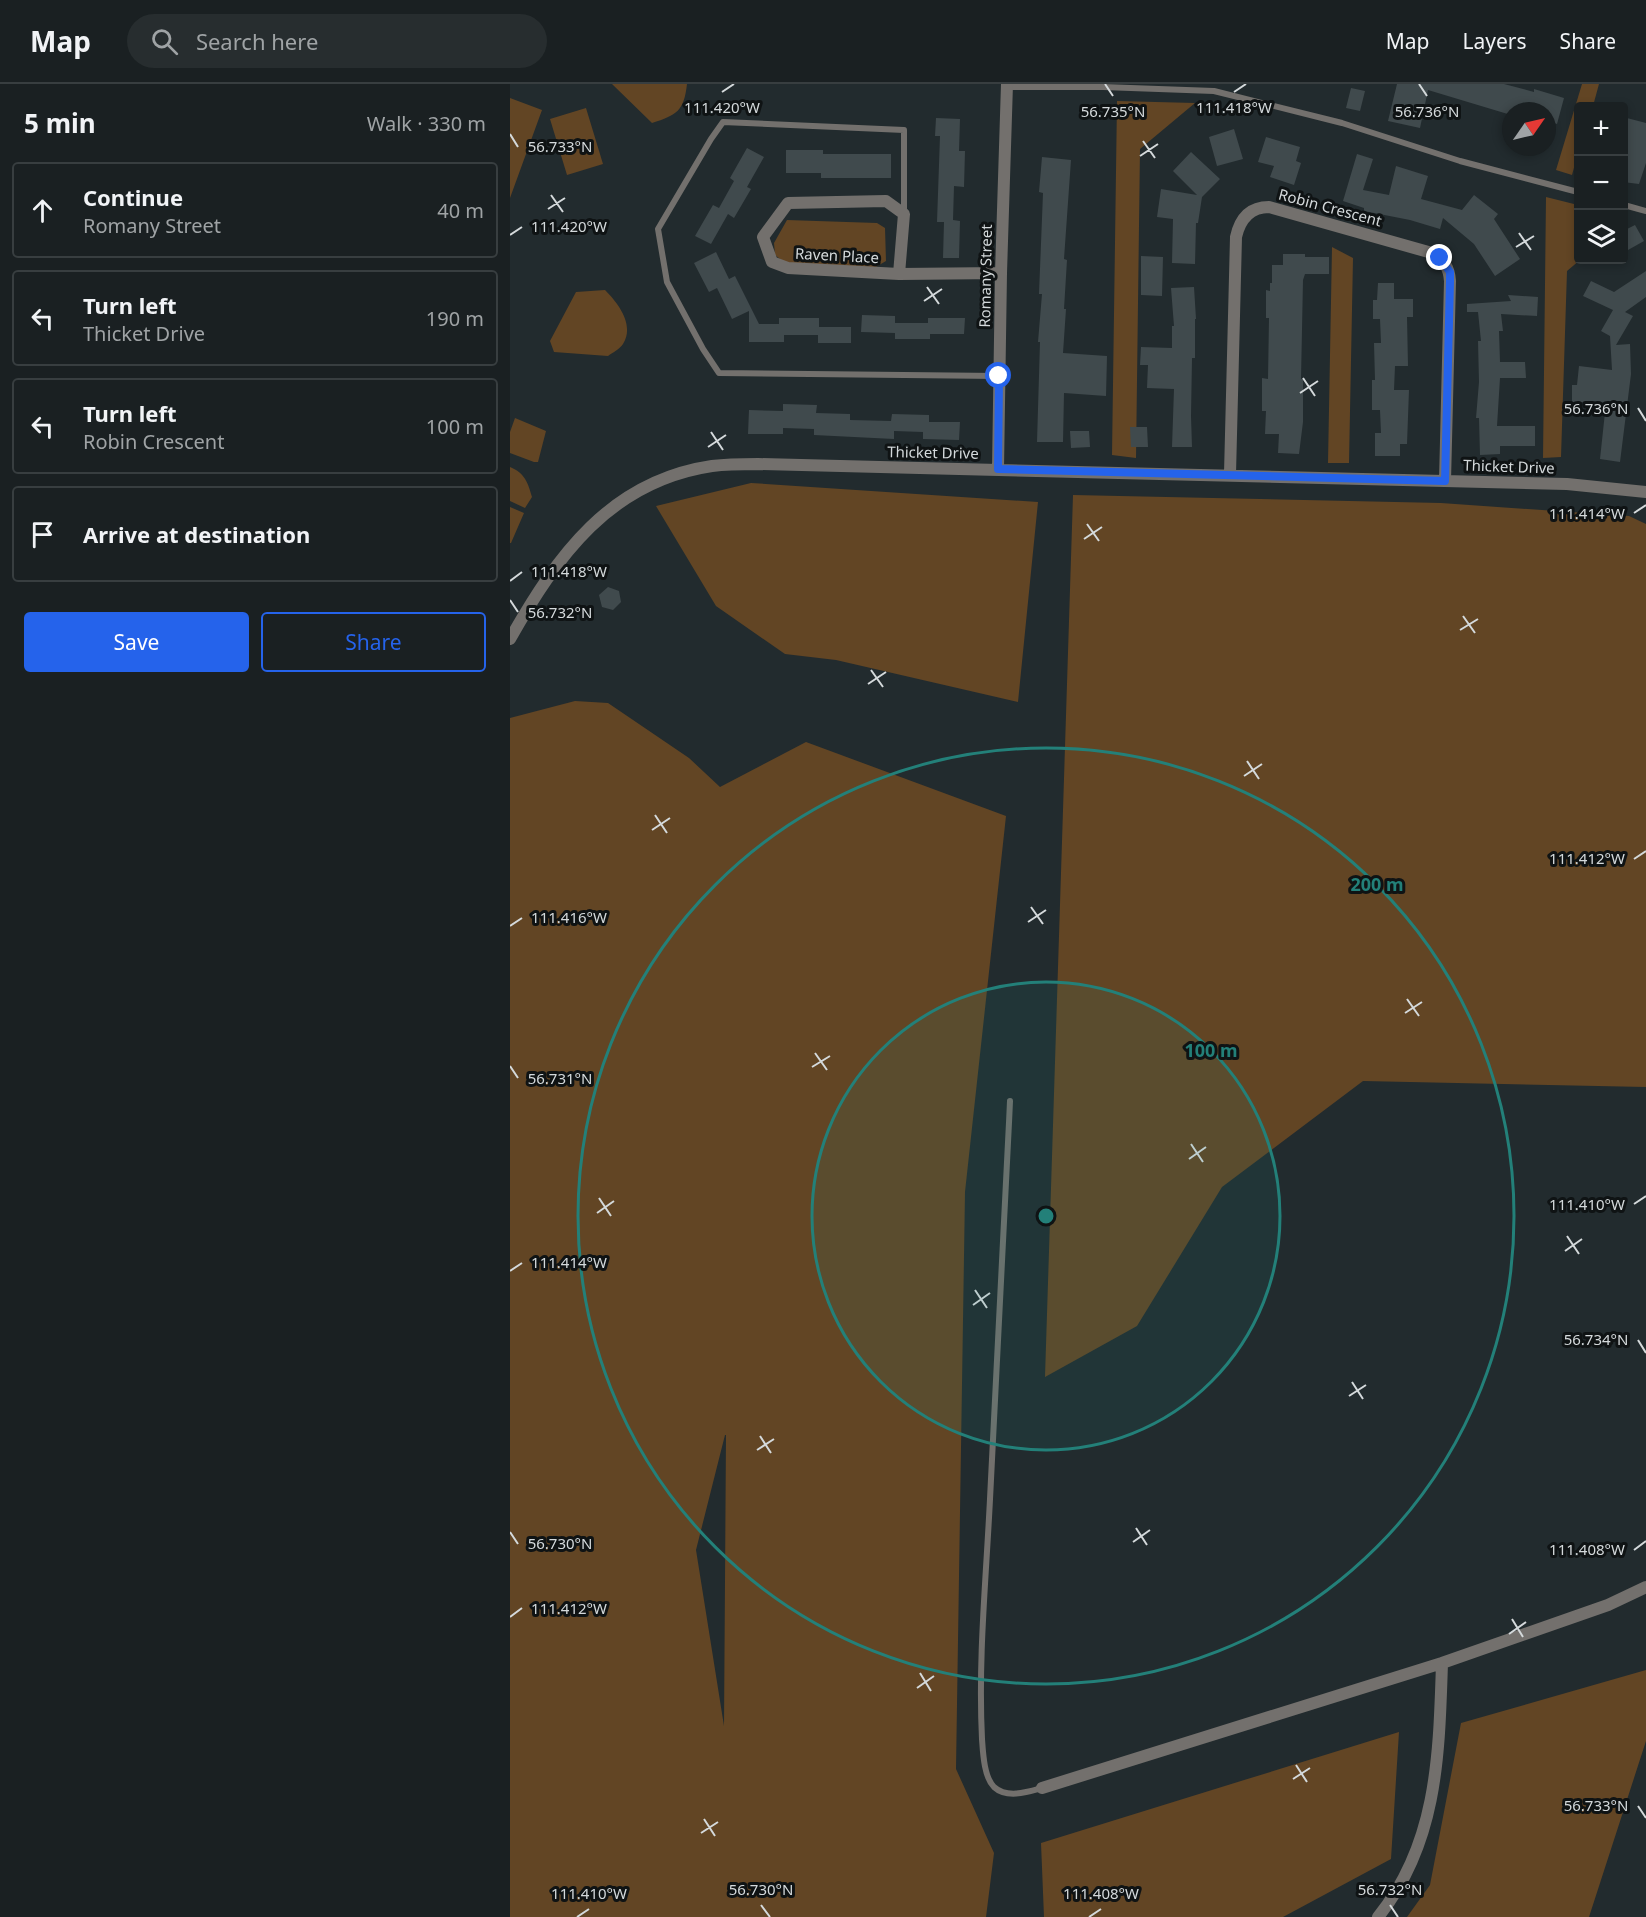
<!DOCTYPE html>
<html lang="en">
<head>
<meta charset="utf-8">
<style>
	body { margin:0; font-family:"Noto Sans",sans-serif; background:#272d2f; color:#f1f3f6 }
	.controls { position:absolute; right:18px; top:18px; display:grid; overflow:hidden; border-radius:6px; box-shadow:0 3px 9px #0003 }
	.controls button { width:54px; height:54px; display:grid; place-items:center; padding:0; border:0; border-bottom:2px solid #383e40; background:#1a2022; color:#f1f3f6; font:30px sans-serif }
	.compass { position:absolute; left:992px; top:18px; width:54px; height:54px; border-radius:50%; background:#1a2022; box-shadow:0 3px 9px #0003; rotate:56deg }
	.stop { position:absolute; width:18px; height:18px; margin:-14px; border:4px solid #2563eb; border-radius:50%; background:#fff }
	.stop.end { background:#2563eb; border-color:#fff; box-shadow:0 2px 6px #0008 }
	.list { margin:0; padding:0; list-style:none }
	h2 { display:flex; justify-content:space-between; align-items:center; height:78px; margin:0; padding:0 24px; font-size:26px }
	h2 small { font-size:20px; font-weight:400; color:#9fa3a5 }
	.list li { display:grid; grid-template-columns:39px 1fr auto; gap:18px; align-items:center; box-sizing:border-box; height:96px; margin:0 12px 12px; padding:0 12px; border:2px solid #383e40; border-radius:6px }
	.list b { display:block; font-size:22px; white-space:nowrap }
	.list p { margin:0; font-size:20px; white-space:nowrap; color:#9fa3a5 }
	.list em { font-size:20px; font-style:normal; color:#9fa3a5 }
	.actions { display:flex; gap:12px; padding:18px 24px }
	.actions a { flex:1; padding:14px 0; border:2px solid #2563eb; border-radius:6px; text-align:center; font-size:21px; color:#2563eb }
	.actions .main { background:#2563eb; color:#fff }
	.icon { flex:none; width:33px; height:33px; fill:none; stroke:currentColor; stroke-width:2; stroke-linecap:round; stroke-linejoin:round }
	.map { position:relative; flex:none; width:1136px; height:1833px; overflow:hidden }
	header { display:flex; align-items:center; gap:36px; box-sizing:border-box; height:84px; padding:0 30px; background:#1a2022; border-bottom:2px solid #383e40 }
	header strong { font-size:28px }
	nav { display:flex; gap:33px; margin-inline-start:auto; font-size:21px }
	.search { width:420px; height:54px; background:#272d2f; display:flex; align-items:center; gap:15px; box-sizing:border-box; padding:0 21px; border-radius:33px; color:#9fa3a5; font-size:22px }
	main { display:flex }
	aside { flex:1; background:#1a2022 }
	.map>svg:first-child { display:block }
	.green { fill:#624524; fill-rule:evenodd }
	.building { fill:#404a4d }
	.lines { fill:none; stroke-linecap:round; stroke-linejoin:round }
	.service { stroke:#73706d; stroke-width:6 }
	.minor { stroke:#73706d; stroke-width:12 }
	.route { stroke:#2563eb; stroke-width:8 }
	.ticks { fill:none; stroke:#d4d9db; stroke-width:2 }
	.ring { fill:none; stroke:#238079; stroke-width:3 }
	.labels { text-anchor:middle; stroke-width:6; stroke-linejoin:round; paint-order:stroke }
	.street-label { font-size:15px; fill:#d4d9db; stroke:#0f1314 }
	.ticks-label { font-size:15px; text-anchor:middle; fill:#d4d9db; stroke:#0f1314; stroke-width:6; stroke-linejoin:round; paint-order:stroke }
	.centre { fill:#238079; stroke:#0f1314; stroke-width:3 }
	.ring-label { font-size:18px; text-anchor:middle; font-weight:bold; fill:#238079; stroke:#0f1314; stroke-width:6; stroke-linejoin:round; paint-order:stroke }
</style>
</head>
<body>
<header>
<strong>Map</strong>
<div class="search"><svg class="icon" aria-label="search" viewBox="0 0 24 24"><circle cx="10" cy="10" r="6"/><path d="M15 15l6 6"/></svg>Search here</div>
<nav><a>Map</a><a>Layers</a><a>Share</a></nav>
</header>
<main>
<aside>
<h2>5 min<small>Walk · 330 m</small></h2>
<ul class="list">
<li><svg class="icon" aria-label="ahead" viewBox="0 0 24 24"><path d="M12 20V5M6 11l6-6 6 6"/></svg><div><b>Continue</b><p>Romany Street</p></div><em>40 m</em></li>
<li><svg class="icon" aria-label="left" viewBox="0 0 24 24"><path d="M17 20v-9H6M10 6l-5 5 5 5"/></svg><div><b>Turn left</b><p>Thicket Drive</p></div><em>190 m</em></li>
<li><svg class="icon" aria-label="left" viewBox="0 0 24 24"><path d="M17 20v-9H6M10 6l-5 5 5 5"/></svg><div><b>Turn left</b><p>Robin Crescent</p></div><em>100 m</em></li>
<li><svg class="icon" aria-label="arrive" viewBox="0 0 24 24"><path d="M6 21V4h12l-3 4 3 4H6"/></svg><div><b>Arrive at destination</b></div></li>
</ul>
<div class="actions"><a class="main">Save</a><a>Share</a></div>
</aside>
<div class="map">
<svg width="1136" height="1833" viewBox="0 0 1136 1833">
	<rect width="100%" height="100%" fill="#222b2e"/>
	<path class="green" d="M 102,0 L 177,0 C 174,27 167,31 142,39 Z
		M 1072,0 L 1089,0 L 1083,22 L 1068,22 L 1068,69 L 1062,91 L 1046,86 Z
		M 0,14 L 32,26 L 0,114 Z
		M 607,17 L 685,19 L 630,65 L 626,374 L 602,371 Z
		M 76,24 L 93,80 L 57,91 L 40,35 Z
		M 1036,113 L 1068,121 L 1068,176 L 1070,176 L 1057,187 L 1051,373 L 1033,374 Z
		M 277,136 L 367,139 L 375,144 L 376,177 L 364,184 L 275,179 L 265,171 L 264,159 Z
		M 822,163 L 843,174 L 839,379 L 818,379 Z
		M 95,206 C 108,219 125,241 113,260 C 110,265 102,269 98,272 L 44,268 L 40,257 L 66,208 Z
		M 5,334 L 36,347 L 28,378 L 24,378 L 0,369 L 0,348 Z
		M 0,383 C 15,389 18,399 22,413 L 15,424 L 0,417 Z
		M 241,399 L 528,418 L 508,618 L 326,576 L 275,570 L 206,522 L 146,422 Z
		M 563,411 L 931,419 L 1119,432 L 1136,440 L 1136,1003 L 853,997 L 712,1103 L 627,1242 L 535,1293 Z
		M 0,423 L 14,429 L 1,459 L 0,459 Z
		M 65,617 L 98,619 L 179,674 L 210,703 L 296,658 L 496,732 L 455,1108 L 446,1685 L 484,1769 L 476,1833 L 0,1833 L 0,634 ZM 215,1351 L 216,1351 L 214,1642 L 186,1466 Z
		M 1136,1586 L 1136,1657 L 1079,1833 L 897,1833 L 920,1801 L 951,1639 Z
		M 889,1648 L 881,1775 L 773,1833 L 534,1833 L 531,1759 Z"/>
	<path class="building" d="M 887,0 L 994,0 L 1024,8 L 1024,5 L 1054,14 L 1047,40 L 1037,37 L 1037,27 L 1001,27 L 1001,31 L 918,6 L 910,44 L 878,37 Z
		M 841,4 L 855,7 L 850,27 L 836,24 Z
		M 1113,33 L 1136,39 L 1136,79 L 1129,100 L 1113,98 Z
		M 426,34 L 450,35 L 449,67 L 455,67 L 454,103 L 444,102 L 443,136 L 450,137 L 449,174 L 433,174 L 434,138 L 427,138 L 430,52 L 425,52 Z
		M 724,45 L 733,75 L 707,82 L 699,53 Z
		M 756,53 L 790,63 L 786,77 L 791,79 L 784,101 L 760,93 L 764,82 L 748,78 Z
		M 237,64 L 254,73 L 237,103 L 241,105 L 224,134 L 218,130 L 201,160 L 185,152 L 203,121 L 209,124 L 224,97 L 220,94 Z
		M 276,66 L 313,66 L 313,70 L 381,70 L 381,94 L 311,94 L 311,89 L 276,89 Z
		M 681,68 L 710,95 L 692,113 L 688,139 L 686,139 L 685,180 L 662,179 L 663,135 L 647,133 L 651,105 L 687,111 L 663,87 Z
		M 847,70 L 863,75 L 853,106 L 879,111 L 886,82 L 918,92 L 911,115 L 952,126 L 964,111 L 988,130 L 984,135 L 1010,175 L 985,192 L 964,160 L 933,134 L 930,145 L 900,136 L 854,127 L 854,124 L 833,117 Z
		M 532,73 L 561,76 L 554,175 L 557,176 L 554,225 L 556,225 L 553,269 L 597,272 L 596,312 L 554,309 L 553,358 L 527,358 L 530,258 L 528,258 L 532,210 L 529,210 L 533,109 L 529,108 Z
		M 1125,141 L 1134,157 L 1118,166 L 1113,157 L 1113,147 Z
		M 206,168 L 219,195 L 225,192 L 249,240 L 269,240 L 269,234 L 309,234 L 309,243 L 341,243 L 341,259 L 308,259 L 308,251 L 274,251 L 274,258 L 239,258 L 239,227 L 222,235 L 207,204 L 199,208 L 184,179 Z
		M 773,170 L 795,170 L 795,173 L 819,173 L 819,190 L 795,190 L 793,196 L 791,295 L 793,295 L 793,338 L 789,370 L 768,369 L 769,350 L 755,350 L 756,327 L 752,327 L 752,294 L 758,295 L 759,234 L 756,234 L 756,206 L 760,207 L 760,199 L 762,199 L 762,181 L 773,181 Z
		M 631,172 L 653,173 L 652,212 L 631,211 Z
		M 1136,187 L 1136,213 L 1115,228 L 1123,232 L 1106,261 L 1120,260 L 1121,290 L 1110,378 L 1090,375 L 1096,319 L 1062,318 L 1062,301 L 1067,301 L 1069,282 L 1102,286 L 1100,252 L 1091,247 L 1103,226 L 1073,212 L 1081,197 L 1104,208 Z
		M 868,199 L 884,199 L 884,215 L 903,215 L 903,233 L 897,233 L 898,282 L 885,282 L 884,306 L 899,306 L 897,360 L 890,360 L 890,372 L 865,372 L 865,349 L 871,349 L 870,326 L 862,326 L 862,296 L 865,296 L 864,259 L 871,259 L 870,235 L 863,235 L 863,216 L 867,216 Z
		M 684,203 L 686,235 L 685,235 L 685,274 L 682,274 L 681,332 L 682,363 L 662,363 L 664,305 L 637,304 L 638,281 L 630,281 L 631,263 L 662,264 L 662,242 L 664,242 L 661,204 Z
		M 998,211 L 1028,213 L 1027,232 L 991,230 L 993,247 L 989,247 L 990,278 L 1015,278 L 1016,294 L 990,294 L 987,342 L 1025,342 L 1025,362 L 990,362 L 990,370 L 970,371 L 969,334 L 966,334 L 969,298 L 968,257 L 971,257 L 968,228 L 957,228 L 957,220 L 1001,217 Z
		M 352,231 L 385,232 L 385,239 L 418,239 L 418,234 L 455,234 L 454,250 L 420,250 L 420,255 L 385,255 L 385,249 L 351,248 Z
		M 273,320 L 307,321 L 306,329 L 340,330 L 340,336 L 381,337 L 382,330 L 419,331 L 419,338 L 450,338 L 449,356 L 413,355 L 413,348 L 384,347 L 384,355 L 304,351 L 304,345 L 273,344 L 273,350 L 238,350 L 239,326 L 273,327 Z
		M 620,343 L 637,343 L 638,363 L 621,363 Z
		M 560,347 L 579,347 L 580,363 L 561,364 Z
		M 98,503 L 109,507 L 111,518 L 103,526 L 92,523 L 89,511 Z"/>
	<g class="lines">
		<path class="service" d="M 497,3 L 593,3 L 704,7 L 832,39 L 950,77 L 1068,108
			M 1114,121 L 1136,127
			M 394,130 L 394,46 L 213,38 L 201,55 L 148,145 L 157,198 L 193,265 L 209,289 L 489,292
			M 500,1017 C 494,1150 487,1283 480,1415 C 476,1496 468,1575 472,1655 C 473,1669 474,1693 484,1703 C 497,1715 518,1708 532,1704"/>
		<path class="minor" d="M 389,190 L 394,130 L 376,117 L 278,119 L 253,153 L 262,178 L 278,184 L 389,190 L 491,189
			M 488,385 L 491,189 L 497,0
			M 720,390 L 726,153 C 730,135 740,123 759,123 L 922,169 C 934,176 939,183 940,197 L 935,397
			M 0,555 C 47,472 100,397 202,382 C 218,380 233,380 248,380 L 1057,400 L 1136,408
			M 532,1704 L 932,1579 L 1098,1521 L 1136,1503
			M 868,1833 C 928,1759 929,1670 932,1579"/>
	</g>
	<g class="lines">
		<path class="route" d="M 489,292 L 488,385 L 935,397 L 940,197 L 940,188 L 930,174"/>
	</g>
	<path class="ticks" d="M 595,0 L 603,12M 909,0 L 917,12M 212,8 L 224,0M 724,8 L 736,0M 0,50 L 8,63M 633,57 L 645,74M 630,72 L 648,60M 41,111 L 53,128M 38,125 L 55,114M 1009,149 L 1021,166M 0,151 L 12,143M 1006,163 L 1024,152M 417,203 L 429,220M 414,217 L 432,205M 793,294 L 805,312M 790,309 L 808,297M 1128,324 L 1136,337M 201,348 L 213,366M 198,363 L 216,351M 1124,429 L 1136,421M 577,440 L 589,457M 574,455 L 592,443M 0,497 L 12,488M 0,516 L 8,528M 953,532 L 965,549M 950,546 L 968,535M 361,586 L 373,603M 358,600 L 376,588M 737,677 L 749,695M 734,692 L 752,680M 145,731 L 157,749M 142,746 L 160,734M 1124,775 L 1136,767M 521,823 L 533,840M 518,838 L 536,826M 0,842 L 12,834M 897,915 L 909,932M 895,929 L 912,918M 305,969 L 317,986M 0,982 L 8,994M 302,983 L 320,972M 681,1060 L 693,1078M 679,1075 L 696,1063M 89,1114 L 101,1132M 1124,1120 L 1136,1112M 87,1129 L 104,1117M 1057,1152 L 1069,1170M 1055,1167 L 1072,1155M 0,1187 L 12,1179M 465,1206 L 477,1224M 463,1221 L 480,1209M 1128,1256 L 1136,1269M 842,1298 L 853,1315M 839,1312 L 856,1301M 250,1352 L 261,1369M 247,1366 L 264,1355M 626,1444 L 637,1461M 0,1448 L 8,1460M 623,1458 L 640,1446M 1124,1466 L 1136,1457M 0,1533 L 12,1524M 1002,1535 L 1013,1553M 999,1550 L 1016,1538M 410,1589 L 421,1607M 407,1604 L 424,1592M 786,1681 L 797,1698M 783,1695 L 800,1684M 1128,1722 L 1136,1734M 194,1735 L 205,1752M 191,1749 L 208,1738M 251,1821 L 260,1833M 880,1821 L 888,1833M 67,1833 L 79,1825M 579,1833 L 591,1825"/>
	<circle cx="536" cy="1132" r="234" fill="#238079" fill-opacity=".12"/>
	<g class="ring">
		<circle cx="536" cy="1132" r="234"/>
		<circle cx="536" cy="1132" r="468"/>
	</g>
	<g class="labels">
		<g class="street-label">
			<text transform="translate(820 124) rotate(15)" y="5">Robin Crescent</text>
			<text transform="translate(327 172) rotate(3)" y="5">Raven Place</text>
			<text transform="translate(476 192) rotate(-89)" y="5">Romany Street</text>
			<text transform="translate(423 369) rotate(1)" y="5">Thicket Drive</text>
			<text transform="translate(999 383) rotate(2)" y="5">Thicket Drive</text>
		</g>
	</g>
	<g class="ticks-label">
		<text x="212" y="29">111.420°W</text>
		<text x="724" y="29">111.418°W</text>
		<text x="917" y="33">56.736°N</text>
		<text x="603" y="33">56.735°N</text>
		<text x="50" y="68">56.733°N</text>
		<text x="59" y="148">111.420°W</text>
		<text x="1086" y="330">56.736°N</text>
		<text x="1077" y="435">111.414°W</text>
		<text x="59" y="493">111.418°W</text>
		<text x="50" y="534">56.732°N</text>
		<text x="1077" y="780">111.412°W</text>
		<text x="59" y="839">111.416°W</text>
		<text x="50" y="1000">56.731°N</text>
		<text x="1077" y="1126">111.410°W</text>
		<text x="59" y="1184">111.414°W</text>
		<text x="1086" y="1261">56.734°N</text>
		<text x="50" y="1465">56.730°N</text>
		<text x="1077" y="1471">111.408°W</text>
		<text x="59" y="1530">111.412°W</text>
		<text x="1086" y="1727">56.733°N</text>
		<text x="251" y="1811">56.730°N</text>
		<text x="880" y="1811">56.732°N</text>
		<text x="79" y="1815">111.410°W</text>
		<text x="591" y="1815">111.408°W</text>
	</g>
	<circle cx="536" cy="1132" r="9" class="centre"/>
	<g class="ring-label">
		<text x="867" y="807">200 m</text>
		<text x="701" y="973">100 m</text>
	</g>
</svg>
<div class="controls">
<button>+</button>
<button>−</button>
<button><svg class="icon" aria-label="layers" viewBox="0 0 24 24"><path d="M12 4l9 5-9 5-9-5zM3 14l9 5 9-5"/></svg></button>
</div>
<svg class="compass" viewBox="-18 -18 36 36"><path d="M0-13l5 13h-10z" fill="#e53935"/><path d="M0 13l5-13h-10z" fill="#9fa3a5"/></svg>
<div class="stop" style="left:489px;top:292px"></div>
<div class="stop end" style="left:930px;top:174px"></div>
</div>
</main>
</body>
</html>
